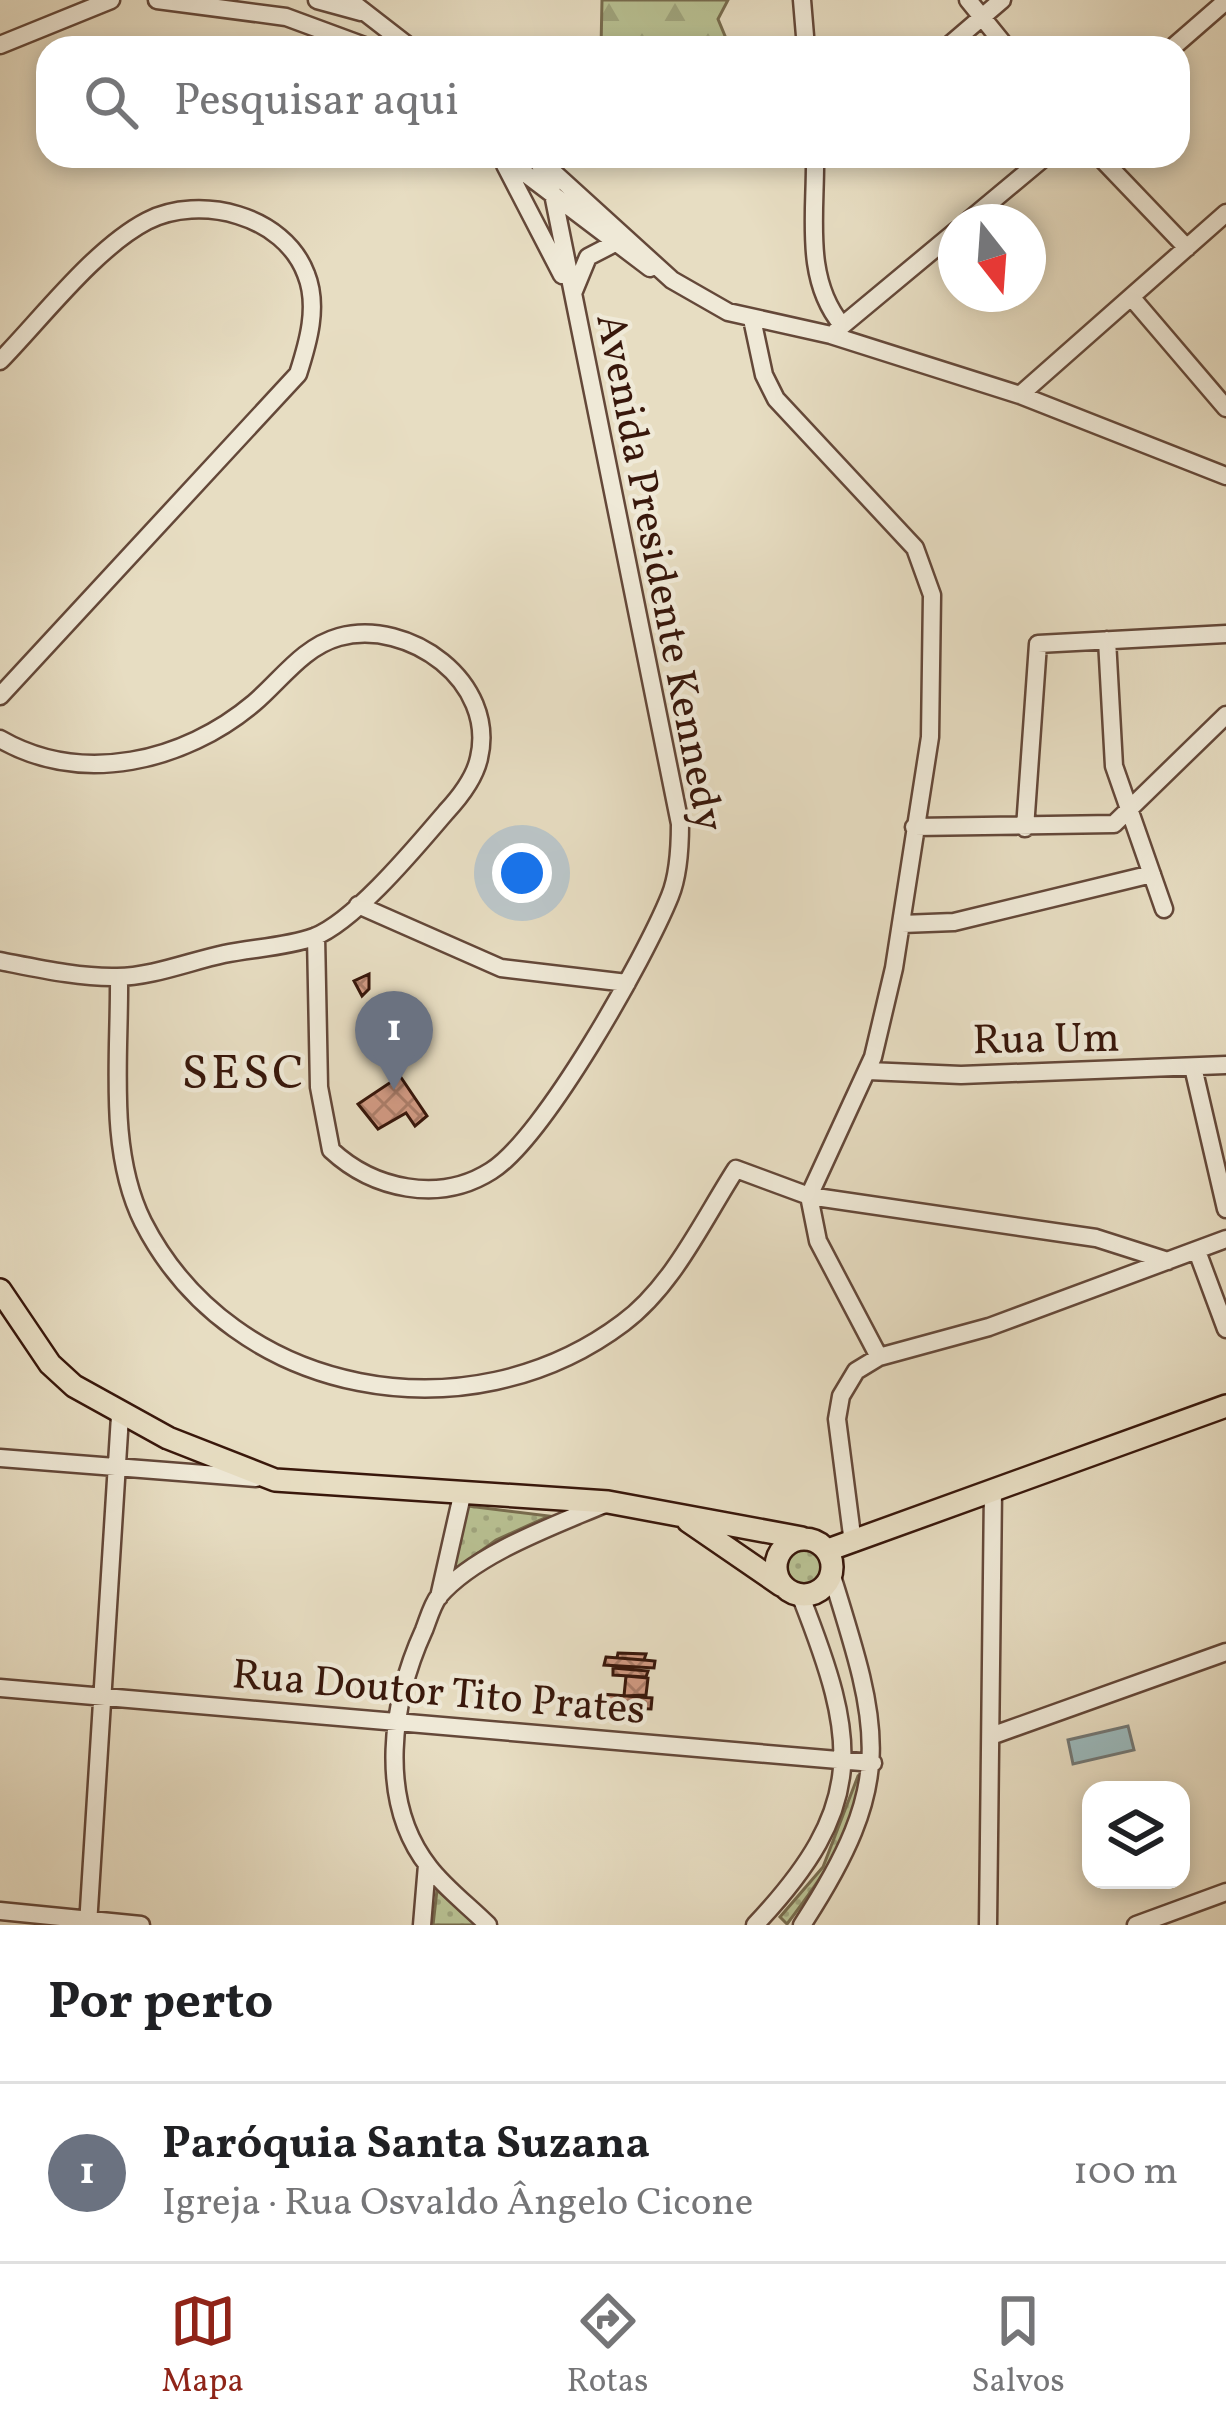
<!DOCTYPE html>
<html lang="pt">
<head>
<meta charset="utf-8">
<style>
	body { margin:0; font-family:Vollkorn,serif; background:#f2f2f2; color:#202124 }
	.controls { position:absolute; right:36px; bottom:36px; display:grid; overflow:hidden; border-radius:24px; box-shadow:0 6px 18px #0003 }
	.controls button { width:108px; height:108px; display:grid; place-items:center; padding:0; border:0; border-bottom:3px solid #e0e0e0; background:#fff; color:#202124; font:60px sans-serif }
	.compass { position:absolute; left:938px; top:204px; width:108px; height:108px; border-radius:50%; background:#fff; box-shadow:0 6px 18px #0003; rotate:163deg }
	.you { position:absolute; left:522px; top:873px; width:42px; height:42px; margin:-30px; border:9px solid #fff; border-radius:50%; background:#1a73e8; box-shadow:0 0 0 18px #1a73e833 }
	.badge { display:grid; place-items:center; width:78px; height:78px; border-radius:50%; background:#8f2418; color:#fff; font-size:39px; font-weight:700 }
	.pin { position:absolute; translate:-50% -99px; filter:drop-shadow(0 3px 6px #0008) }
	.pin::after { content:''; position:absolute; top:63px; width:42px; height:36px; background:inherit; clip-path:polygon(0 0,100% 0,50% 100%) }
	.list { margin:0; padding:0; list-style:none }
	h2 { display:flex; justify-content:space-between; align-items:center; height:156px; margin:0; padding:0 48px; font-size:51px }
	h2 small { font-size:39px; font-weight:400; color:#757577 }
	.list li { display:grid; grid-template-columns:78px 1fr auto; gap:36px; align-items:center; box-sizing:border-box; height:180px; padding:0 48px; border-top:3px solid #e0e0e0 }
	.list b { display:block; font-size:45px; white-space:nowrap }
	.list p { margin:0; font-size:39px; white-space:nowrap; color:#757577 }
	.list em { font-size:39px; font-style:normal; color:#757577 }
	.icon { flex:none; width:66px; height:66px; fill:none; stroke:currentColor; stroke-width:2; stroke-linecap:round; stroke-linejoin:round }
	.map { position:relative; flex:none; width:1226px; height:1925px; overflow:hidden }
	.search { position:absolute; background:#fff; box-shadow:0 6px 18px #0003; left:36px; right:36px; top:36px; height:132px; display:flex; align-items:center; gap:30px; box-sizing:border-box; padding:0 42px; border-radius:36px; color:#757577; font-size:45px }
	.sheet { height:336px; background:#fff }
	nav { display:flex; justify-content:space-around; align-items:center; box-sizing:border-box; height:168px; border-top:3px solid #e0e0e0; background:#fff; font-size:33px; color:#757577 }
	nav a { display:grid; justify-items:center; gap:6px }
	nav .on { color:#8f2418 }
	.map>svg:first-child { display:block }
	.green { fill:url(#green-dots); stroke:#786c4e; stroke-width:3 }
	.forest { fill:url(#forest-firs); stroke:#786c4e; stroke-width:3 }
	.water { fill:#9bbabd; stroke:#737976; stroke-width:3 }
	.building { fill:url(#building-cross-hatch); stroke:#38170b; stroke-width:3 }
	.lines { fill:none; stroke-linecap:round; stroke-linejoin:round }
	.minor-casing { stroke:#644839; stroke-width:21 }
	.major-casing { stroke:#38170b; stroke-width:26 }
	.minor { stroke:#efe9d7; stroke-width:16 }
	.major { stroke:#e7ddc2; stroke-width:21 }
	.labels { text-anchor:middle; stroke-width:9; stroke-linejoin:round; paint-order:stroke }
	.street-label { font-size:42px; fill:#38170b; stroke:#efe9d7 }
	.quarter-label { font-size:48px; letter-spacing:3px; fill:#38170b; stroke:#efe9d7 }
</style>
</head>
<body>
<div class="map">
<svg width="1226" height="1925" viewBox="0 0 1226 1925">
	<defs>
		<pattern id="green-dots" width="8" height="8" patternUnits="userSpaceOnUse" patternTransform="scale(3)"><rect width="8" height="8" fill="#b8c092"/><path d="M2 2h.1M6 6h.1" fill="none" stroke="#9fa47d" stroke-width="1.8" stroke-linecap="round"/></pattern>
		<pattern id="forest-firs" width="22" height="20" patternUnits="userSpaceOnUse" patternTransform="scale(3)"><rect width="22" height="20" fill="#b8c092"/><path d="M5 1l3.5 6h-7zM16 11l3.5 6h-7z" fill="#9fa47d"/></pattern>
		<pattern id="building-cross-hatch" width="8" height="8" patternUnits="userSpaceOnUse" patternTransform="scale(3)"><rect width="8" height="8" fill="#d19a83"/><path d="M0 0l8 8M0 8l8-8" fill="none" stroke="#ab7d69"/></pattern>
	</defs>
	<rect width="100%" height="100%" fill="#e7ddc2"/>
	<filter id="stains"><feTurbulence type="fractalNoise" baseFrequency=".00167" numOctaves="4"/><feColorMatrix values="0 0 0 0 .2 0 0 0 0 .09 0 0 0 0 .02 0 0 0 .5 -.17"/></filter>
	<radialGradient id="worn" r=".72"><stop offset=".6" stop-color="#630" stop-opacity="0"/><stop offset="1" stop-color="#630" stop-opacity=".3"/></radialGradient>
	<path class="green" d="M 468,1506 L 549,1516 L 496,1540 L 452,1572 Z
		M787 1567a19 19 0 1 1 38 0a19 19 0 1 1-38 0Z
		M 858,1776 L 865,1778 C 853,1835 821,1879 787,1924 L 780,1917 L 823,1867 Z
		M 437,1890 L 478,1925 L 433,1925 Z"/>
	<path class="forest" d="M 602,0 L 728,0 L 718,19 L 730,48 L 601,48 Z"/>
	<path class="water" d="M 1128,1726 L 1134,1750 L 1073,1764 L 1068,1740 Z"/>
	<path class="building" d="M 369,974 L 369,989 L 362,996 L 354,981 Z
		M 400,1076 L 427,1116 L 415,1126 L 406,1113 L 378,1129 L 358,1104 Z
		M 618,1653 L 646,1654 L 644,1660 L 617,1658 Z
		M 606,1657 L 644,1660 L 655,1661 L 654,1668 L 604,1665 Z
		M 613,1668 L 648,1671 L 646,1677 L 613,1675 Z
		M 626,1676 L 648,1678 L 646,1695 L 624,1696 Z
		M 601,1694 L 652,1698 L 651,1709 L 601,1707 Z
		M 609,1708 L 644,1711 L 643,1717 L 609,1715 Z"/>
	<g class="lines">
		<g class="minor-casing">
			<path id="minor" d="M 157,0 L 286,17 L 370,48
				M 317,0 L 361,12
				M 349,0 L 411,48
				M 802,0 L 806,48
				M 968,0 L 1007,48
				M 0,45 L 111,0
				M 946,48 L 1002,0
				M 1172,48 L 1226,1
				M 502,156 L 650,268
				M 815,156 C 816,214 803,278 842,325
				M 1099,156 L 1187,248
				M 541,161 L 672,280 L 728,312 L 831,335 L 1020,395 L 1226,476
				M 505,165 L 562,275
				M 967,222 L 1046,156
				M 574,291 L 588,257 L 615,243
				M 1132,298 L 1226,408
				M 752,319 L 764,375 L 776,399 L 915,548 L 932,595 L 930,737 L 894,968 L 873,1057 L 809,1196 L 818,1241 L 879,1357
				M 837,330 L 956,231
				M 0,361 C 42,318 95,248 147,221 C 200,194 284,215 306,274 C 319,306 308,343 298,374 L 0,696
				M 1020,395 L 1226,213
				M 1107,640 L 1114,766 L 1164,909
				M 0,739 C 82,786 184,762 254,703 C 281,680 303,647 339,637 C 409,618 497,682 479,758 C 475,777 459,798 446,812 C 416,847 355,921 314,937 C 286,947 253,948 224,954 C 191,961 151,977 117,977 C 80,978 36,968 0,961
				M 914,827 L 1114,824 L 1226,715
				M 1025,828 L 1038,644 L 1226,634
				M 358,905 L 501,968 L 627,983
				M 902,924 L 954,922 L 1152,874
				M 316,936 L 319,1087 L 331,1150 C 373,1189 439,1204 491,1171 C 544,1138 645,958 670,896 C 679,874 680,847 680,824 L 553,194 L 536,156
				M 119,978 C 120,1056 107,1150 143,1222 C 233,1398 469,1439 623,1323 C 673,1286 703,1220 736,1169 L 809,1196 L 1096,1238 L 1168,1261
				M 1193,1067 L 1226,1209
				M 868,1071 L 961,1075 L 1226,1065
				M 1197,1251 L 1226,1329
				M 0,1458 L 256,1478
				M 853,1543 L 837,1419 L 841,1396 L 856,1371 L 879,1357 L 989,1327 L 1226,1239
				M 439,1597 L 463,1491
				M 0,1688 L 873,1763
				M 991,1736 L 1226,1652
				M 0,1911 L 141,1925
				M 88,1925 L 120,1416
				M 422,1925 L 427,1865
				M 488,1925 C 469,1906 445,1888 429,1867 C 376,1800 392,1700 424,1630 C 428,1620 432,1605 439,1596 C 476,1553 556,1525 607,1503
				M 755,1925 C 868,1805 858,1742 801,1597
				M 802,1925 C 896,1781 881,1733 832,1576
				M 988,1925 L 993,1490
				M 1136,1925 L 1226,1892"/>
		</g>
		<g class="major-casing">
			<path id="major" d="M 0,1290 L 50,1364 L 74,1386 L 168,1438 L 275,1480 L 608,1502 L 802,1538
				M 688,1521 L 781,1585
				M776 1567a28 28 0 1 1 56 0a28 28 0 1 1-56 0Z
				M 828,1550 L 1226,1406"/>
		</g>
		<use href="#minor" class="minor"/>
		<use href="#major" class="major"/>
	</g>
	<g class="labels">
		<g class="street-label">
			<text transform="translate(662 572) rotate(79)" y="15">Avenida Presidente Kennedy</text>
			<text transform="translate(1046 1037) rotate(-1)" y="15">Rua Um</text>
			<text transform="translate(439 1690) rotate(5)" y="15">Rua Doutor Tito Prates</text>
		</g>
		<g class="quarter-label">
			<text x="244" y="1088">SESC</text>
		</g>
	</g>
	<rect width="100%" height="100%" filter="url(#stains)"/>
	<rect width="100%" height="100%" fill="url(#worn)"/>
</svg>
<div class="controls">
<button><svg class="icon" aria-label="layers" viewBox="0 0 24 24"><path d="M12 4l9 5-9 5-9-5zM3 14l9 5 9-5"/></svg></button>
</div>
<svg class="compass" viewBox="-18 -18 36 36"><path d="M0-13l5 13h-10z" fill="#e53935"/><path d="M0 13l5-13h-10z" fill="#757577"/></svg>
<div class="you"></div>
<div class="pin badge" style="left:394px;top:1090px;background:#6b7280">1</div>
<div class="search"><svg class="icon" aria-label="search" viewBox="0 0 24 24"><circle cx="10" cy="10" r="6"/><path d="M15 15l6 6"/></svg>Pesquisar aqui</div>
</div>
<section class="sheet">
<h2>Por perto<small></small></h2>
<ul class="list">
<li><span class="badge" style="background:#6b7280">1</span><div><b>Paróquia Santa Suzana</b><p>Igreja · Rua Osvaldo Ângelo Cicone</p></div><em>100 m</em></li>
</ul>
</section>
<nav>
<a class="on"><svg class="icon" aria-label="map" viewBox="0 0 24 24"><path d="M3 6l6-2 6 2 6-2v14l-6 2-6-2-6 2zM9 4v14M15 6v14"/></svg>Mapa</a>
<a><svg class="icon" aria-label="directions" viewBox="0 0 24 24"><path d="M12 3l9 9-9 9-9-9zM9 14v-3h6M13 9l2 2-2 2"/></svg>Rotas</a>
<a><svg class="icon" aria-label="saved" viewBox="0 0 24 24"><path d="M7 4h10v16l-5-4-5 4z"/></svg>Salvos</a>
</nav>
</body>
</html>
